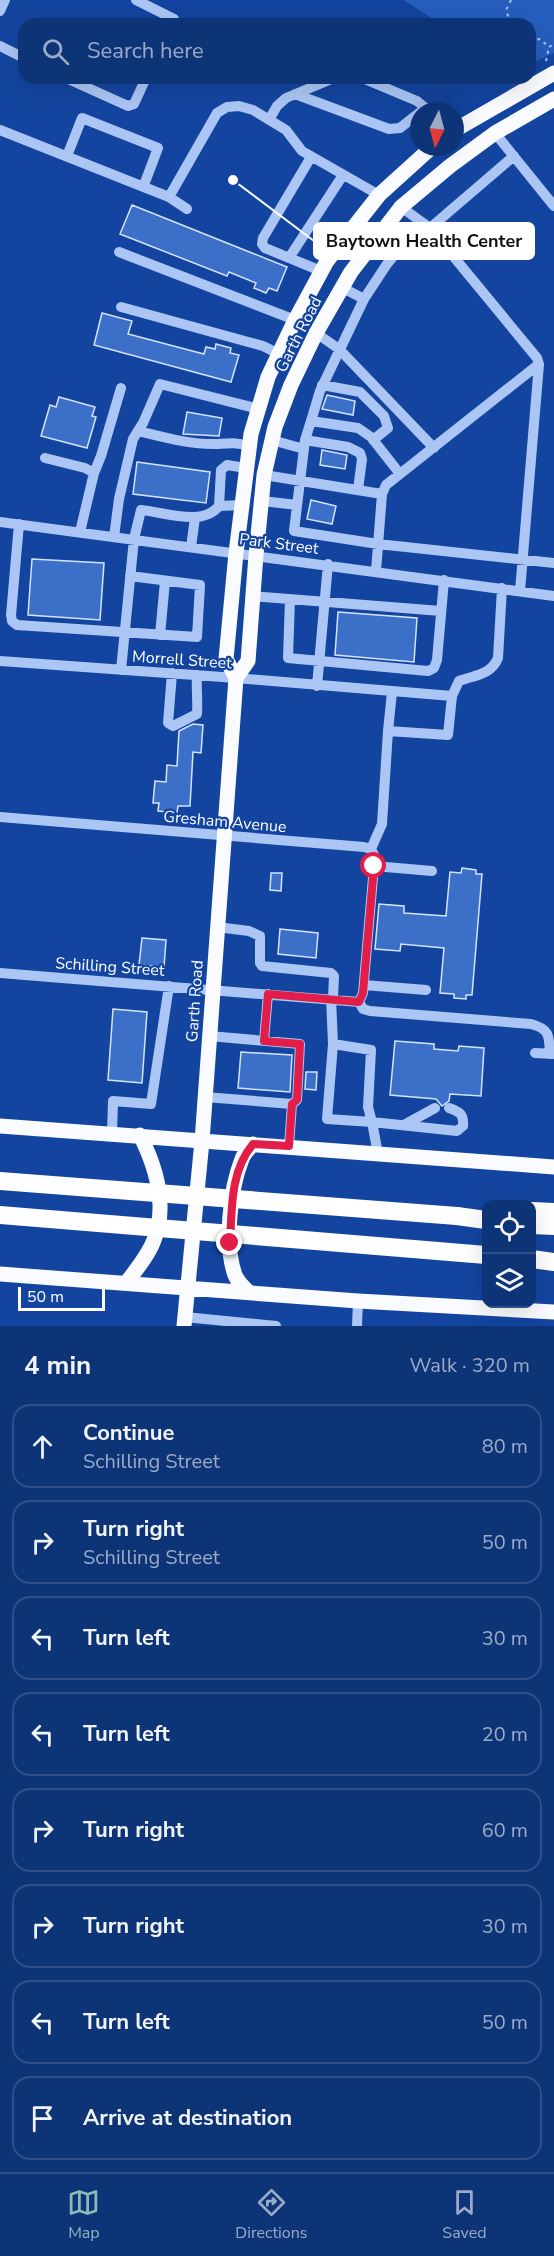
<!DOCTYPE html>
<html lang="en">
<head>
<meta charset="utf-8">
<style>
	body { margin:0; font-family:"Nunito Sans",sans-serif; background:#173c7d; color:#f1f3f6 }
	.controls { position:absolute; right:18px; bottom:18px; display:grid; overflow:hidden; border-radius:12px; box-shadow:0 6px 24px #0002 }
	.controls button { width:54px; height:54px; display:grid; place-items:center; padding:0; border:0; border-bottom:2px solid #2e4f8a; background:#0e3478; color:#f1f3f6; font:30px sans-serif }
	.compass { position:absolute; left:410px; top:102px; width:54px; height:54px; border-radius:50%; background:#0e3478; box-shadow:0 6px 24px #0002; rotate:186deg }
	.scale { position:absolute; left:18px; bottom:15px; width:87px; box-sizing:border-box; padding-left:6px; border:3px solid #fff; border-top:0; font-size:16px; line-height:21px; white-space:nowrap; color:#fff; -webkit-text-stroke:4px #1345a0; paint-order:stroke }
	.stop { position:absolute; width:18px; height:18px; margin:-14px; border:4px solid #e11d48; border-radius:50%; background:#fff }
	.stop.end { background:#e11d48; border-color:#fff; box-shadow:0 2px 6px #0008 }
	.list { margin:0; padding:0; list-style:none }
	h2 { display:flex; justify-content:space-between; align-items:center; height:78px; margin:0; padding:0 24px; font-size:26px }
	h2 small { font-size:20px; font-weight:400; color:#9baac6 }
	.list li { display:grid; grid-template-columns:39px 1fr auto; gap:18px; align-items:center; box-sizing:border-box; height:84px; margin:0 12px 12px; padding:0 12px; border:2px solid #2e4f8a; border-radius:18px }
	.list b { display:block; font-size:22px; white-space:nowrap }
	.list p { margin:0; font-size:20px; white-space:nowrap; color:#9baac6 }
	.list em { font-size:20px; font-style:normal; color:#9baac6 }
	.icon { flex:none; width:33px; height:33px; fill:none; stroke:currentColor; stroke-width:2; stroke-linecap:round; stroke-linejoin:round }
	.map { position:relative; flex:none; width:554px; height:1326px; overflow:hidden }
	.search { position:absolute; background:#0e3478; box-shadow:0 6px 24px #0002; left:18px; right:18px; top:18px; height:66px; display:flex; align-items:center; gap:15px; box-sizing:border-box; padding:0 21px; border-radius:18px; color:#9baac6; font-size:22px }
	.sheet { height:846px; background:#0e3478 }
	nav { display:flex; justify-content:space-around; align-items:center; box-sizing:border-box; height:84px; border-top:2px solid #2e4f8a; background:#0e3478; font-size:16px; color:#9baac6 }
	nav a { display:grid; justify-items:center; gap:3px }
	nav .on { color:#8bbbb9 }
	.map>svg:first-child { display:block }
	.green { fill:#265ebe }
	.building { fill:#3c6fc7; stroke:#d4e3fe; stroke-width:1.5 }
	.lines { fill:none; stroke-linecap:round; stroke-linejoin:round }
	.path { stroke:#abc6f4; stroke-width:2; stroke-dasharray:3 4.5; stroke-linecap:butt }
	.minor { stroke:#abc6f4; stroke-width:10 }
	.major { stroke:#f9fbff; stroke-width:15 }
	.highway { stroke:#fff; stroke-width:18 }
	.highway-bridge { stroke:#fff; stroke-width:18 }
	.route { stroke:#e11d48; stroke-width:8 }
	.labels { text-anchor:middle; stroke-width:4.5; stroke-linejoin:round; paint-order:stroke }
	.street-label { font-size:16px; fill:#fff; stroke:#1345a0 }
	.leader { fill:none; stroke:#fff; stroke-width:2 }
	.callout-dot { fill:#fff; stroke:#1345a0; stroke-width:2 }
	.callout { fill:#fff; stroke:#fff; stroke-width:2 }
	.callout-label { font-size:18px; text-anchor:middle; font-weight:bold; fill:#111 }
</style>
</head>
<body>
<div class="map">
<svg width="554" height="1326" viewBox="0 0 554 1326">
	<rect width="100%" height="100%" fill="#1345a0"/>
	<path class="green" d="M 404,0 L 554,0 L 554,53 L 530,64 L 530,24 L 440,24 Z"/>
	<path class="building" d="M 132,205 L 287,267 L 277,291 L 269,288 L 266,293 L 254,288 L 256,283 L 229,272 L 227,276 L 120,234 Z
		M 102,313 L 132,321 L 128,334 L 204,354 L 206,347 L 215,349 L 216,344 L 231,348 L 230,353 L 239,355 L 231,382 L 94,345 Z
		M 327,395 L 355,401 L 353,415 L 322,409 Z
		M 59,397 L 95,407 L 92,416 L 96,417 L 87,448 L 41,436 L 50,405 L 56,407 Z
		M 187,412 L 222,418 L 219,436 L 183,434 Z
		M 322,450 L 347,455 L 345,469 L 320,465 Z
		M 137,462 L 210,472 L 206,503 L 133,494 Z
		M 311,500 L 336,506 L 332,524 L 307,519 Z
		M 32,559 L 104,563 L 100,620 L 28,615 Z
		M 338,612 L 417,618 L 414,662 L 335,655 Z
		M 193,724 L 203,725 L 201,753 L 193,752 L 190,806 L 178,806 L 177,813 L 158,811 L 159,803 L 153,803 L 155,781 L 166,782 L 167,765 L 177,766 L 179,731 Z
		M 462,868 L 476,870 L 476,874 L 482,874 L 472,995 L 466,995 L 466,999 L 454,998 L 454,994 L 440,993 L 444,948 L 401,944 L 400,951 L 375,949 L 379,904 L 404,906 L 404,913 L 446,916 L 450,872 L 461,873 Z
		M 271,873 L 282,873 L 281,891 L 270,890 Z
		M 280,929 L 318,933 L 316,958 L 278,954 Z
		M 142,938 L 166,940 L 164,967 L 139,965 Z
		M 113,1009 L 147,1012 L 142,1083 L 108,1080 Z
		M 395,1041 L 434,1044 L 434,1049 L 458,1051 L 459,1046 L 484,1048 L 481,1096 L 450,1094 L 449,1101 L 442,1106 L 436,1099 L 390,1095 Z
		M 241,1052 L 292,1055 L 290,1092 L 238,1088 Z
		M 306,1072 L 317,1072 L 316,1090 L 305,1089 Z"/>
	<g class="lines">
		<path class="path" d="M 511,0 L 506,10 L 511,24
			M 530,41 L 540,39 L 549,47
			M 549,47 L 554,44
			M 546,61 L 549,47"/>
		<path class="minor" d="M 136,0 L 174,19 L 171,24
			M 0,11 L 5,0
			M 0,46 L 24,58
			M 66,78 L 128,106 L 134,104 L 146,78
			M 362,78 L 417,101 L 429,111
			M 295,94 L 389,129 L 400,128 L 419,113
			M 269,120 L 277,106 L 286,98 L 334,78
			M 0,130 L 169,197
			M 495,133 L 554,206
			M 67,156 L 82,118 L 158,148 L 144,185
			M 514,156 L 430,228 L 397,252 L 387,264 L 364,299 L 320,391 L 311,421 L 305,440 L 294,531 L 378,544 L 554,563
			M 311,157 L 263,238 L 262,244 L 265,248 L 321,271
			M 401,207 L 430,228 L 537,358 L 539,364 L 520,591
			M 187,209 L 169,197 L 217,113 L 227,107 L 239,106 L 253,110 L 286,130 L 302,151 L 379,195
			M 119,252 L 295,320
			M 289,258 L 343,175
			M 343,288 L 364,299
			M 121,307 L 263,346 L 279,354
			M 316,333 L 339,349 L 434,448
			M 322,385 L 360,392 L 384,416 L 388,428 L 373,440
			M 311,421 L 358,428 L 371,437 L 400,474
			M 138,431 C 163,437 191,445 217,444 C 230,443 235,442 249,446
			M 272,440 L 304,449
			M 305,440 L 348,447 L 360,453 L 362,459 L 358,490
			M 45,458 L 85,468 L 94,473 L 80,532
			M 94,473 L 101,456 L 121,388
			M 264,475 L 382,494
			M 262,501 L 297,505
			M 219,506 L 221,470 L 227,465 L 246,468
			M 0,522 L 554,596
			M 19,524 L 11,615 L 12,621 L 17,625 L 197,637 L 200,585 L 130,576
			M 114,537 L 119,499 L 133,439 L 143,423 L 160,384 L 259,409
			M 191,547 L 195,518
			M 376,571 L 382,494 L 386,485 L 539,364
			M 252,596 L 441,611
			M 290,599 L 288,658 L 428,671 L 434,668 L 437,660 L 444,580
			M 160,635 L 165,581
			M 0,661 L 236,678 L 452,696 L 448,735 L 388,731 L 392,692
			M 121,670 L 134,539 L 141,510 C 164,512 202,527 219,506 L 242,505
			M 172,673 L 168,723 L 173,726 L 197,714 C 198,700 196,689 197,675
			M 317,686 L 328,564
			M 452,696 L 459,681 C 475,675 491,675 498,658 L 502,588
			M 0,817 L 364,847 L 371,849 L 374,855 L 374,866 L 363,993 L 359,1002 L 0,973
			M 371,849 L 382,824 L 388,731
			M 374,866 L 432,871
			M 217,927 L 249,931 L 260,936 L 260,963 L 262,966 L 331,973 L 334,976 L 333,998
			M 364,985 L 426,990
			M 331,998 L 333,1044
			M 359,1002 L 363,1009 L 370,1011 L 531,1024 C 550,1029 549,1036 550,1054
			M 209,1036 L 300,1044 L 297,1100 L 292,1104 L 289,1146
			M 264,1041 L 268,994
			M 333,1044 L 371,1050 L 368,1107 L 372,1122 L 327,1119 Z
			M 535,1053 L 554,1054
			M 205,1097 L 292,1104
			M 404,1125 L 435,1108
			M 112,1133 L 113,1101 L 151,1104 L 169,986
			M 378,1154 L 372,1122 L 457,1131 L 463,1126 C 464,1114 460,1112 449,1108
			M 185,1317 L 276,1326
			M 357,1326 L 358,1301"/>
		<path class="major" d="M 455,130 L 554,73
			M 236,678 L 226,659 L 236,553 L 251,434 L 268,377 L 295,320 L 327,261 L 379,195 L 432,147
			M 0,1126 L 554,1167
			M 0,1274 L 358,1301 L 554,1312
			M 126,1283 C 136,1270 148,1256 154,1240 C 168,1205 156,1167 140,1135
			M 250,1293 C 244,1288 238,1283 235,1275 C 224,1245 230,1189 242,1159 C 244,1153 249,1149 253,1144
			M 184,1326 L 202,1141 L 236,678 L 248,661 L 256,555 L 264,475 L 275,427 L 291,385 L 316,333 L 351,272 L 401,207 L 450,166 L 495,133 L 554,99"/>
		<path class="highway" d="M 532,1211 L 554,1212
			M 457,1216 L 486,1220
			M 532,1225 L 554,1226
			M 532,1259 L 554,1262"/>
		<path class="highway-bridge" d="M 0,1181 L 457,1216
			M 0,1215 L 486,1255"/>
	</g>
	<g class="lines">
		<path class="route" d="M 230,1243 C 232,1209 230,1171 253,1144 L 289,1146 L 292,1104 L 297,1100 L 300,1044 L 264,1041 L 268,994 L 359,1002 L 363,993 L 374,866"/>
	</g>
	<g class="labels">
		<g class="street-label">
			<text transform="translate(298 334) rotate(-63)" y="6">Garth Road</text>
			<text transform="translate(279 543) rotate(7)" y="6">Park Street</text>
			<text transform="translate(182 659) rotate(4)" y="6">Morrell Street</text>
			<text transform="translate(225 821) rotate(5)" y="6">Gresham Avenue</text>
			<text transform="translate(110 966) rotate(4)" y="6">Schilling Street</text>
			<text transform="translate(194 1001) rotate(-86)" y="6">Garth Road</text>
		</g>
	</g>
	<path class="leader" d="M233 180L314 241"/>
	<circle class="callout-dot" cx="233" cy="180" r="6"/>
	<rect class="callout" x="314" y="223" width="220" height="36" rx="6"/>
	<g class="callout-label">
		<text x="424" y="247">Baytown Health Center</text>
	</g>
</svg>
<div class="controls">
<button><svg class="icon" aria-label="locate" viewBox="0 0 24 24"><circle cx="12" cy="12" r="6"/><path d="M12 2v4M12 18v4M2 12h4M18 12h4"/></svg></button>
<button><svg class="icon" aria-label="layers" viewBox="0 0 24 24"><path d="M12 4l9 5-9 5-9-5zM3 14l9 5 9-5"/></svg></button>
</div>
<svg class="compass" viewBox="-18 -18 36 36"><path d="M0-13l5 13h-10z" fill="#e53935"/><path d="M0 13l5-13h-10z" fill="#9baac6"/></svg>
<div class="scale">50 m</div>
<div class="stop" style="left:374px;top:866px"></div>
<div class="stop end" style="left:230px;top:1243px"></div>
<div class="search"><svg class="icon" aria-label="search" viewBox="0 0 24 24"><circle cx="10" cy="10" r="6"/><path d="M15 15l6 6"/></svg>Search here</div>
</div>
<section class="sheet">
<h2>4 min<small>Walk · 320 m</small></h2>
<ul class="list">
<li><svg class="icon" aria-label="ahead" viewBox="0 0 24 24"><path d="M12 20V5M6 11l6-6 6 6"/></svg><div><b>Continue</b><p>Schilling Street</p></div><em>80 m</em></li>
<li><svg class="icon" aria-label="right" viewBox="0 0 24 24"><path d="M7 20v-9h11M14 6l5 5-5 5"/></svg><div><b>Turn right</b><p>Schilling Street</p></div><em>50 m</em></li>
<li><svg class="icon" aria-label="left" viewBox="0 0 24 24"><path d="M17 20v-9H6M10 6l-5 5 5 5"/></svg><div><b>Turn left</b></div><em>30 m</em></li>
<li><svg class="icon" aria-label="left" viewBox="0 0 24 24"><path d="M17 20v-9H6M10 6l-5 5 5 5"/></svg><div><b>Turn left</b></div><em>20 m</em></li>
<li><svg class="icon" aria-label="right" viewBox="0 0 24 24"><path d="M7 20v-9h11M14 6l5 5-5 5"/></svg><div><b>Turn right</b></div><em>60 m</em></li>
<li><svg class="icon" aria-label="right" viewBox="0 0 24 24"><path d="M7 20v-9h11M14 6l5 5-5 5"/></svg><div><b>Turn right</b></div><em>30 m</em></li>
<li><svg class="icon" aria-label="left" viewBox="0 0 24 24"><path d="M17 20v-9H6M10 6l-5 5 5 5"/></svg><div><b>Turn left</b></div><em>50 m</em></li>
<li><svg class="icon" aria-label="arrive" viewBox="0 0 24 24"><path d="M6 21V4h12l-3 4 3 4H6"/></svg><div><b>Arrive at destination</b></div></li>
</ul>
</section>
<nav>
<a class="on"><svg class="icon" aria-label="map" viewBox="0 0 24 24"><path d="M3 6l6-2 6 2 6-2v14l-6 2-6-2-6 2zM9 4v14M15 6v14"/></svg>Map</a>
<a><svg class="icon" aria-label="directions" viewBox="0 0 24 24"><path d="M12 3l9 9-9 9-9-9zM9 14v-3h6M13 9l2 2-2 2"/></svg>Directions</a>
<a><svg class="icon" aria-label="saved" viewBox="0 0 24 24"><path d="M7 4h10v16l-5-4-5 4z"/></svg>Saved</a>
</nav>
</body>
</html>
